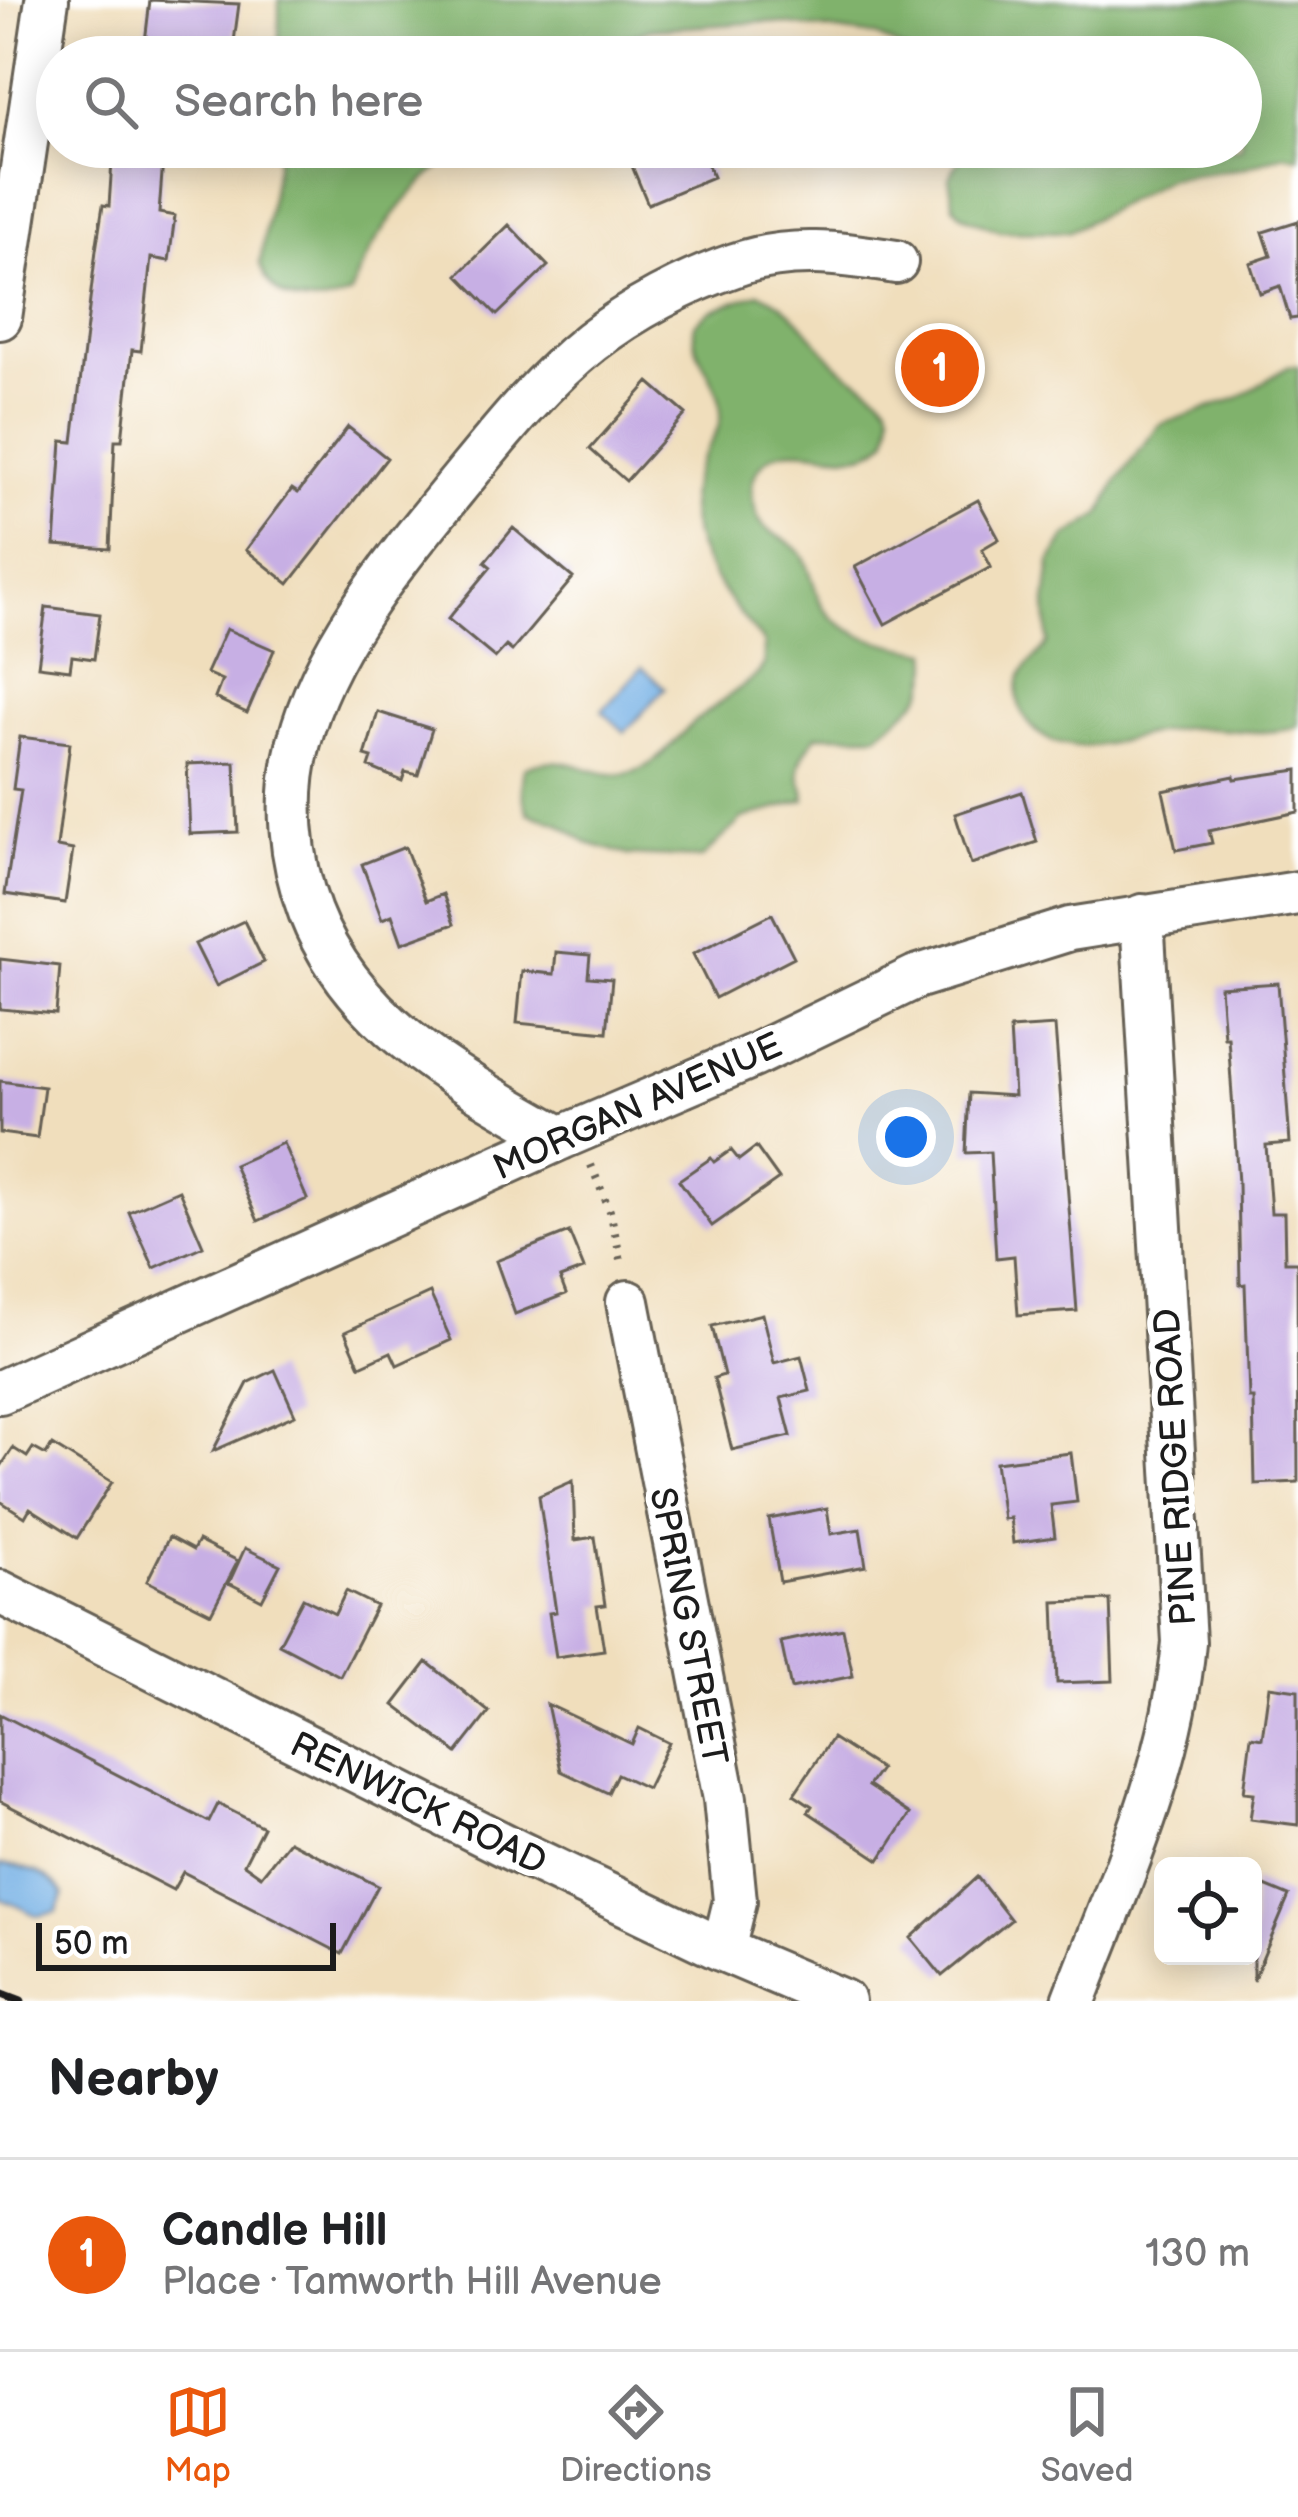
<!DOCTYPE html>
<html lang="en">
<head>
<meta charset="utf-8">
<style>
	body { margin:0; font-family:"Balsamiq Sans",sans-serif; background:#f6f6f6; color:#202124 }
	.controls { position:absolute; right:36px; bottom:36px; display:grid; overflow:hidden; border-radius:18px; box-shadow:0 6px 30px #0003 }
	.controls button { width:108px; height:108px; display:grid; place-items:center; padding:0; border:0; border-bottom:3px solid #e0e0e0; background:#fff; color:#202124; font:60px sans-serif }
	.scale { position:absolute; left:36px; bottom:30px; width:300px; box-sizing:border-box; padding-left:12px; border:6px solid #1c1c1c; border-top:0; font-size:33px; line-height:42px; white-space:nowrap; color:#1c1c1c; -webkit-text-stroke:9px #fff; paint-order:stroke }
	.you { position:absolute; left:906px; top:1137px; width:42px; height:42px; margin:-30px; border:9px solid #fff; border-radius:50%; background:#1a73e8; box-shadow:0 0 0 18px #1a73e833 }
	.badge { display:grid; place-items:center; width:78px; height:78px; border-radius:50%; background:#ea580c; color:#fff; font-size:39px; font-weight:700 }
	.pin { position:absolute; translate:-50% -50%; border:6px solid #fff; box-shadow:0 3px 12px #0006 }
	.list { margin:0; padding:0; list-style:none }
	h2 { display:flex; justify-content:space-between; align-items:center; height:156px; margin:0; padding:0 48px; font-size:51px }
	h2 small { font-size:39px; font-weight:400; color:#757577 }
	.list li { display:grid; grid-template-columns:78px 1fr auto; gap:36px; align-items:center; box-sizing:border-box; height:192px; padding:0 48px; border-top:3px solid #e0e0e0 }
	.list b { display:block; font-size:45px; white-space:nowrap }
	.list p { margin:0; font-size:39px; white-space:nowrap; color:#757577 }
	.list em { font-size:39px; font-style:normal; color:#757577 }
	.icon { flex:none; width:66px; height:66px; fill:none; stroke:currentColor; stroke-width:2; stroke-linecap:round; stroke-linejoin:round }
	.map { position:relative; flex:none; width:1298px; height:2001px; overflow:hidden }
	.search { position:absolute; background:#fff; box-shadow:0 6px 30px #0003; left:36px; right:36px; top:36px; height:132px; display:flex; align-items:center; gap:30px; box-sizing:border-box; padding:0 42px; border-radius:66px; color:#757577; font-size:45px }
	.sheet { height:348px; background:#fff }
	nav { display:flex; justify-content:space-around; align-items:center; box-sizing:border-box; height:168px; border-top:3px solid #e0e0e0; background:#fff; font-size:33px; color:#757577 }
	nav a { display:grid; justify-items:center; gap:6px }
	nav .on { color:#ea580c }
	.map>svg:first-child { display:block }
	.forest { fill:#80b26c; stroke:#4e6744; stroke-width:3 }
	.water { fill:#72afe4; stroke:#476680; stroke-width:3 }
	.building { fill:#c7afe4 }
	.lines { fill:none; stroke-linecap:round; stroke-linejoin:round }
	.minor-casing { stroke:#666054; stroke-width:48 }
	.path { stroke:#666054; stroke-width:8; stroke-dasharray:3 9; stroke-linecap:butt }
	.minor { stroke:#fff; stroke-width:42 }
	.rail { stroke:#1c1c1c; stroke-width:9 }
	.labels { text-anchor:middle; stroke-width:12; stroke-linejoin:round; paint-order:stroke }
	.street-label { font-size:36px; fill:#1c1c1c; stroke:#fff }
</style>
</head>
<body>
<div class="map">
<svg width="1298" height="2001" viewBox="0 0 1298 2001">
	<rect width="100%" height="100%" fill="#fff"/>
	<filter id="ink" filterUnits="userSpaceOnUse"><feTurbulence type="fractalNoise" baseFrequency=".00833" numOctaves="2"/><feDisplacementMap in="SourceGraphic" scale="24" xChannelSelector="R" yChannelSelector="G"/><feConvolveMatrix kernelMatrix="1 2 1 2 8 2 1 2 1" color-interpolation-filters="sRGB"/></filter>
	<filter id="wash" filterUnits="userSpaceOnUse"><feTurbulence type="fractalNoise" baseFrequency=".004" numOctaves="4" result="noise"/><feDisplacementMap in="SourceGraphic" scale="48" xChannelSelector="R" yChannelSelector="G"/><feGaussianBlur stdDeviation="2.7" result="paint"/><feColorMatrix in="noise" values="0 0 0 0 0 0 0 0 0 0 0 0 0 0 0 0 0 1.4 0 .05"/><feComposite in="paint" operator="in"/></filter>
	<g filter="url(#wash)">
		<rect width="100%" height="100%" fill="#f0debc"/>
		<path class="forest" d="M 279,0 L 1298,0 L 1298,157 L 1284,154 L 1243,168 L 1169,178 L 1068,232 L 1000,231 L 963,216 L 954,206 L 949,178 L 966,147 L 1241,147 L 1241,57 L 920,57 L 875,36 L 767,22 L 650,29 L 571,57 L 279,57 Z
			M 279,147 L 470,147 C 416,177 371,236 351,294 C 317,310 272,306 260,264 Z
			M 758,293 C 795,303 814,344 841,368 C 855,380 876,387 887,402 C 895,412 890,426 888,438 C 853,482 784,420 756,473 C 751,482 751,490 753,500 C 761,541 778,528 800,552 C 813,568 813,596 827,612 C 851,640 895,645 929,652 C 935,697 908,708 877,735 L 817,735 C 810,745 799,758 799,771 C 799,782 806,788 805,800 L 742,819 L 702,858 L 628,855 L 587,843 L 559,823 L 528,813 C 522,797 520,785 524,768 C 568,747 595,784 633,772 C 662,763 676,736 698,719 C 718,704 739,689 758,674 L 764,664 L 764,643 C 725,596 672,537 696,470 C 704,447 725,433 720,402 C 715,374 688,351 695,324 L 710,311 Z
			M 1298,366 L 1298,727 C 1257,738 1227,727 1186,728 C 1134,730 1058,776 1023,714 C 1017,702 1015,691 1020,678 C 1025,664 1041,656 1048,642 L 1046,603 L 1051,562 L 1066,537 L 1100,515 L 1117,481 L 1159,425 L 1238,398 L 1288,367 Z"/>
		<path class="water" d="M 642,667 L 665,688 L 625,732 L 602,711 Z
			M 0,1865 C 23,1866 52,1874 64,1895 L 57,1912 L 38,1916 L 0,1898 Z"/>
		<g id="blocks">
			<path class="building" d="M 150,0 L 239,4 L 232,57 L 165,51 L 167,45 L 145,42 Z
				M 113,147 L 164,147 L 159,213 L 175,216 L 169,261 L 151,258 L 141,351 L 132,350 L 122,440 L 115,440 L 110,549 L 55,545 L 62,441 L 73,442 L 96,250 L 103,205 L 109,206 Z
				M 624,147 L 700,147 L 713,177 L 648,204 Z
				M 1298,221 L 1298,318 L 1290,319 L 1280,286 L 1260,293 L 1250,263 L 1271,256 L 1263,232 Z
				M 509,225 L 548,266 L 497,315 L 458,275 Z
				M 649,382 L 686,414 L 626,481 L 590,449 Z
				M 348,427 L 387,458 L 289,584 L 246,550 L 292,489 L 298,493 Z
				M 978,500 L 999,539 L 982,549 L 991,567 L 885,624 L 855,567 Z
				M 513,528 L 573,578 L 512,651 L 506,646 L 495,658 L 448,619 L 491,567 L 485,562 Z
				M 46,607 L 100,614 L 94,659 L 72,656 L 70,670 L 38,666 Z
				M 226,629 L 274,650 L 247,713 L 215,698 L 222,680 L 206,673 Z
				M 378,712 L 432,729 L 418,775 L 405,772 L 402,781 L 369,767 L 372,758 L 365,756 Z
				M 20,737 L 70,743 L 57,847 L 73,850 L 65,903 L 5,894 L 21,790 L 13,789 Z
				M 235,762 L 238,832 L 190,834 L 187,764 Z
				M 1298,770 L 1298,812 L 1209,831 L 1212,843 L 1176,850 L 1163,791 L 1234,776 L 1235,779 Z
				M 1022,792 L 1037,842 L 971,864 L 955,814 Z
				M 405,847 L 426,901 L 443,894 L 454,924 L 402,943 L 392,915 L 382,919 L 362,864 Z
				M 772,914 L 794,957 L 715,998 L 693,954 Z
				M 244,921 L 264,962 L 216,986 L 195,944 Z
				M 556,952 L 590,955 L 588,977 L 612,979 L 607,1032 L 517,1023 L 522,971 L 554,974 Z
				M 0,959 L 60,966 L 56,1014 L 0,1009 Z
				M 1278,983 L 1290,1143 L 1266,1145 L 1271,1213 L 1284,1213 L 1285,1262 L 1297,1262 L 1298,1482 L 1255,1484 L 1253,1398 L 1249,1398 L 1245,1284 L 1240,1285 L 1238,1183 L 1228,1037 L 1224,1037 L 1220,987 Z
				M 1055,1026 L 1077,1311 L 1018,1315 L 1014,1256 L 996,1258 L 990,1152 L 966,1153 L 969,1093 L 1014,1096 L 1010,1029 Z
				M 0,1081 L 44,1087 L 37,1138 L 0,1133 Z
				M 283,1143 L 307,1199 L 258,1221 L 234,1165 Z
				M 756,1147 L 779,1179 L 712,1226 L 679,1180 L 711,1158 L 714,1162 L 731,1150 L 739,1160 Z
				M 179,1190 L 203,1246 L 154,1268 L 129,1212 Z
				M 569,1232 L 584,1269 L 560,1278 L 566,1294 L 515,1314 L 496,1261 Z
				M 430,1293 L 451,1340 L 397,1365 L 391,1352 L 360,1366 L 345,1332 Z
				M 762,1314 L 774,1363 L 801,1356 L 810,1391 L 781,1398 L 791,1436 L 732,1450 L 714,1378 L 724,1375 L 712,1326 Z
				M 275,1370 L 295,1415 L 213,1451 L 248,1383 Z
				M 52,1445 L 112,1482 L 77,1538 L 30,1508 L 25,1517 L 0,1501 L 0,1468 L 13,1448 L 27,1457 L 33,1448 L 46,1455 Z
				M 1071,1453 L 1077,1502 L 1051,1505 L 1055,1537 L 1013,1543 L 1010,1518 L 1003,1519 L 995,1462 Z
				M 573,1481 L 575,1540 L 595,1537 L 605,1605 L 597,1606 L 604,1650 L 556,1657 L 549,1613 L 556,1612 L 539,1496 Z
				M 827,1508 L 831,1534 L 860,1529 L 866,1566 L 780,1582 L 769,1519 Z
				M 169,1537 L 193,1550 L 198,1541 L 238,1561 L 211,1613 L 147,1581 Z
				M 245,1548 L 280,1565 L 262,1600 L 229,1583 Z
				M 346,1591 L 376,1606 L 340,1676 L 279,1644 L 303,1598 L 335,1614 Z
				M 1110,1600 L 1113,1681 L 1057,1683 L 1054,1602 Z
				M 843,1629 L 853,1676 L 791,1689 L 781,1642 Z
				M 427,1662 L 489,1712 L 457,1753 L 394,1705 Z
				M 1269,1686 L 1298,1690 L 1298,1825 L 1250,1819 L 1254,1793 L 1244,1792 L 1251,1736 L 1262,1738 Z
				M 547,1704 L 632,1744 L 639,1728 L 669,1743 L 647,1788 L 617,1774 L 608,1793 L 561,1771 Z
				M 0,1714 L 209,1822 L 218,1804 L 263,1827 L 244,1864 L 261,1876 L 289,1841 L 378,1886 L 342,1954 L 183,1872 L 173,1890 L 0,1801 Z
				M 832,1738 L 880,1769 L 868,1786 L 910,1814 L 880,1860 L 808,1812 L 812,1806 L 794,1794 Z
				M 977,1877 L 1011,1920 L 942,1976 L 911,1938 Z
				M 1253,1881 L 1289,1896 L 1253,1981 Z"/>
		</g>
	</g>
	<g filter="url(#ink)">
		<use href="#blocks" fill-opacity="0" stroke="#666054" stroke-width="3"/>
		<g class="lines">
			<g class="minor-casing">
				<path id="minor" d="M 0,318 L 47,0
					M 561,1138 C 461,1081 354,1026 310,912 C 290,859 284,798 299,742 C 324,646 393,564 455,488 C 497,437 538,384 591,342 C 632,310 685,282 735,265 C 789,246 841,253 896,262
					M 628,1302 L 725,1799 L 735,1901 L 723,1950
					M 0,1392 L 561,1138 L 753,1056 L 916,977 L 1070,929 L 1298,893
					M 0,1592 L 520,1853 L 723,1950 L 843,2001
					M 1074,2001 C 1119,1883 1173,1768 1184,1642 L 1142,916"/>
			</g>
			<path class="path" d="M 591,1165 L 610,1211 L 622,1265"/>
			<use href="#minor" class="minor"/>
			<path class="rail" d="M 0,1993 L 21,2001"/>
		</g>
	</g>
	<g class="labels">
		<g class="street-label">
			<text transform="translate(637 1105) rotate(-24)" y="13">MORGAN AVENUE</text>
			<text transform="translate(1174 1467) rotate(-93)" y="13">PINE RIDGE ROAD</text>
			<text transform="translate(690 1626) rotate(79)" y="13">SPRING STREET</text>
			<text transform="translate(419 1802) rotate(26)" y="13">RENWICK ROAD</text>
		</g>
	</g>
</svg>
<div class="controls">
<button><svg class="icon" aria-label="locate" viewBox="0 0 24 24"><circle cx="12" cy="12" r="6"/><path d="M12 2v4M12 18v4M2 12h4M18 12h4"/></svg></button>
</div>
<div class="scale">50 m</div>
<div class="you"></div>
<div class="pin badge" style="left:940px;top:368px">1</div>
<div class="search"><svg class="icon" aria-label="search" viewBox="0 0 24 24"><circle cx="10" cy="10" r="6"/><path d="M15 15l6 6"/></svg>Search here</div>
</div>
<section class="sheet">
<h2>Nearby<small></small></h2>
<ul class="list">
<li><span class="badge">1</span><div><b>Candle Hill</b><p>Place · Tamworth Hill Avenue</p></div><em>130 m</em></li>
</ul>
</section>
<nav>
<a class="on"><svg class="icon" aria-label="map" viewBox="0 0 24 24"><path d="M3 6l6-2 6 2 6-2v14l-6 2-6-2-6 2zM9 4v14M15 6v14"/></svg>Map</a>
<a><svg class="icon" aria-label="directions" viewBox="0 0 24 24"><path d="M12 3l9 9-9 9-9-9zM9 14v-3h6M13 9l2 2-2 2"/></svg>Directions</a>
<a><svg class="icon" aria-label="saved" viewBox="0 0 24 24"><path d="M7 4h10v16l-5-4-5 4z"/></svg>Saved</a>
</nav>
</body>
</html>
